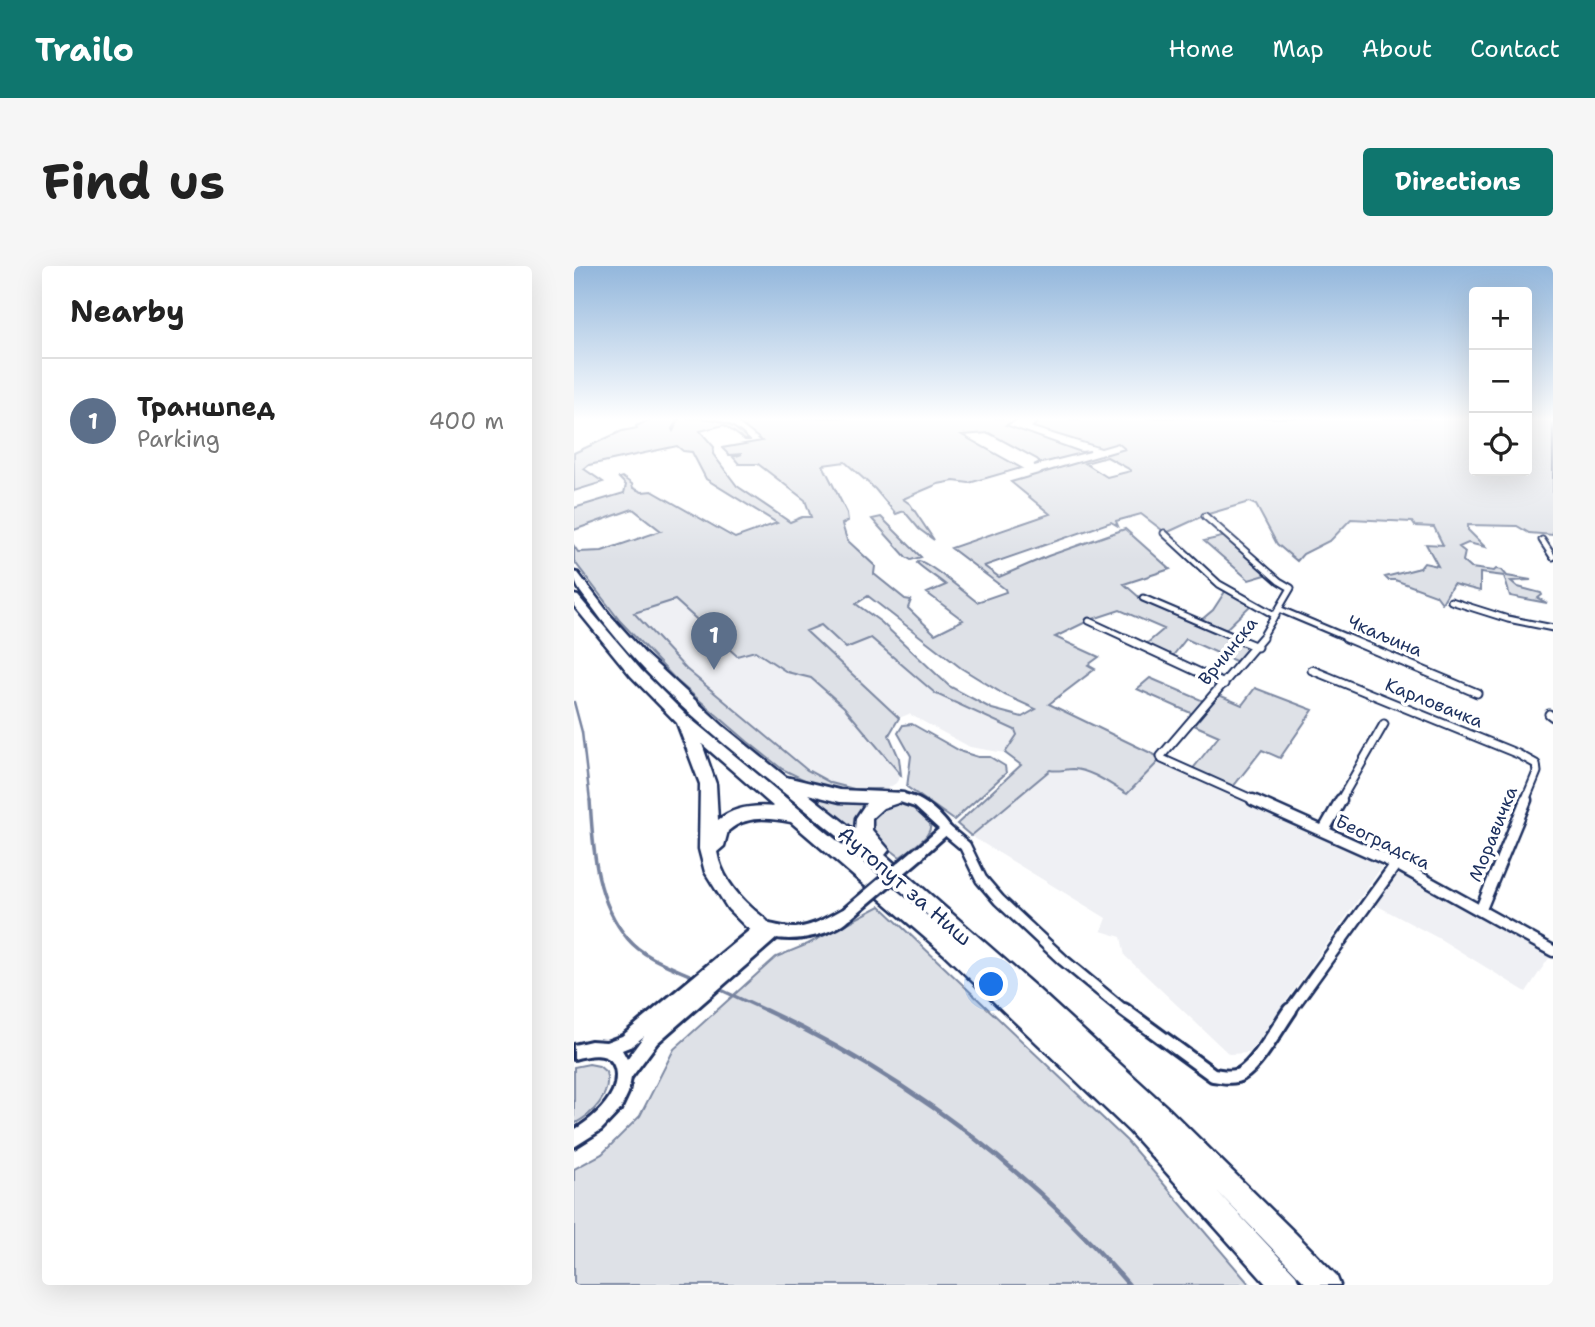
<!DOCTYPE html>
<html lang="en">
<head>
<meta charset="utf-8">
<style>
	body { margin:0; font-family:"Shantell Sans",sans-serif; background:#f6f6f6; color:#222 }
	.controls { position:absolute; right:21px; top:21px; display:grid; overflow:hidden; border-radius:7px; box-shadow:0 7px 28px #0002 }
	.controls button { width:63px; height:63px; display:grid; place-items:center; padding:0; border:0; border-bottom:2px solid #e0e0e0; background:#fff; color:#222; font:35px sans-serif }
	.you { position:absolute; left:418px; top:719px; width:24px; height:24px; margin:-18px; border:5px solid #fff; border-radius:50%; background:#1a73e8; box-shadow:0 0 0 10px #1a73e833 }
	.badge { display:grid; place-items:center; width:46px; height:46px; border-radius:50%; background:#0f766e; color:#fff; font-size:23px; font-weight:700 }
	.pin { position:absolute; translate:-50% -58px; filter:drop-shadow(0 2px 4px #0008) }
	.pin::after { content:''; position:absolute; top:37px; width:24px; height:21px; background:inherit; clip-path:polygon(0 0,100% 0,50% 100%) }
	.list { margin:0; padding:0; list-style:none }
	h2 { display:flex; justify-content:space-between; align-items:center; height:91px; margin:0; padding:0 28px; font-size:30px }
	h2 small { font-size:23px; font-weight:400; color:#767676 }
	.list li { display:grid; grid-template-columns:46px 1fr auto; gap:21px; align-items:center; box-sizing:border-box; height:126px; padding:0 28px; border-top:2px solid #e0e0e0 }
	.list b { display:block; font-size:26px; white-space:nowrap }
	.list p { margin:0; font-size:23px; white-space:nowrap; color:#767676 }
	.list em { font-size:23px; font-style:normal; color:#767676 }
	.icon { flex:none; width:38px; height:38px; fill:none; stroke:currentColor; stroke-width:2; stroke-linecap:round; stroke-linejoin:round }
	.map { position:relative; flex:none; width:979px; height:1019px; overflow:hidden; border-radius:7px }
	header { display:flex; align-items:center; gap:42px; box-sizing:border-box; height:98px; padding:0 35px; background:#0f766e; color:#fff }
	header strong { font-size:33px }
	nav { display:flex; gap:38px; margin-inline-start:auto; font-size:24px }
	.intro { display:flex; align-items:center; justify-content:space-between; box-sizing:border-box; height:168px; padding:0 42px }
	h1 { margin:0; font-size:49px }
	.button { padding:18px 32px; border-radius:7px; background:#0f766e; color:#fff; font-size:24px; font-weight:700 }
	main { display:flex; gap:42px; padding:0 42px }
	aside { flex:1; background:#fff; border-radius:7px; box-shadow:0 7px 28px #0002 }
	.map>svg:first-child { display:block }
	.built { fill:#eff0f4 }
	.green { fill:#dee1e7; stroke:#7c88a2; stroke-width:2; fill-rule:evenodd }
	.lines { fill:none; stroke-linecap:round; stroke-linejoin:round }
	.stream-far2 { stroke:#77839f; stroke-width:2.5 }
	.stream-far1 { stroke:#77839f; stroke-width:3.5 }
	.stream { stroke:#77839f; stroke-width:4.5 }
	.minor-far3-casing { stroke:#1b2f5e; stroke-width:9 }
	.minor-far2-casing { stroke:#1b2f5e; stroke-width:11 }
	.minor-far1-casing { stroke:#1b2f5e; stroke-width:15 }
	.minor-casing { stroke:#1b2f5e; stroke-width:18 }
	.tertiary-casing { stroke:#1b2f5e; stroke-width:6 }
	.motorway-casing { stroke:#1b2f5e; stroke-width:5 }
	.minor-far3 { stroke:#fff; stroke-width:5 }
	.minor-far2 { stroke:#fff; stroke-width:7 }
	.minor-far1 { stroke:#fff; stroke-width:10 }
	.minor { stroke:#fff; stroke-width:12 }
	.tertiary { fill:#fff; fill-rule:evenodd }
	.motorway { fill:#fff; fill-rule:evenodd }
	.tertiary-bridge-casing { stroke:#1b2f5e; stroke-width:18; stroke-linecap:butt }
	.tertiary-bridge { stroke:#fff; stroke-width:12 }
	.labels { text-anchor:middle; stroke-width:7; stroke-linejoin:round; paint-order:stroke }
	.street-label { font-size:18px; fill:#1b2f5e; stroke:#fff }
	.near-street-label { font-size:21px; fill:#1b2f5e; stroke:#fff }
</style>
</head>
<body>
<header>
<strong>Trailo</strong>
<nav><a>Home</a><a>Map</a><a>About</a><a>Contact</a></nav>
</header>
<div class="intro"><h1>Find us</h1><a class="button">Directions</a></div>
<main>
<aside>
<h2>Nearby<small></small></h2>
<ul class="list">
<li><span class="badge" style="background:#5c6f8a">1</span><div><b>Траншпед</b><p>Parking</p></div><em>400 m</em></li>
</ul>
</aside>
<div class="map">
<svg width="979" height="1019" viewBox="0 0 979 1019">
	<rect width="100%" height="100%" fill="#fff"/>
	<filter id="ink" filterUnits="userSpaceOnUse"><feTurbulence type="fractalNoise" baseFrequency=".0143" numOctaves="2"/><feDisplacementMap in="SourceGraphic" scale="14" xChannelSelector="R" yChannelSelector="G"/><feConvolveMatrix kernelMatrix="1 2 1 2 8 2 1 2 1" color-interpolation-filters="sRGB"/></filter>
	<g filter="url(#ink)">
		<path class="built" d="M 100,333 L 163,390 L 181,385 L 213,406 L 237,412 L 270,441 L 327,509 L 322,517 L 313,523 L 280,523 L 257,517 L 233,504 L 112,403 L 60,347 Z
			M 247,359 L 296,372 L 362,428 L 441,464 L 443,469 L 431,487 L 396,481 L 335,448 L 325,452 L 232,365 Z
			M 585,495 L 805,596 L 807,602 L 675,787 L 655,788 L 551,690 L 547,671 L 527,665 L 532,652 L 397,570 L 476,504 L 485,506 L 497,503 L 515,506 L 553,527 Z
			M 827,604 L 956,675 L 977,689 L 952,726 L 866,673 L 798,637 L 822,605 Z"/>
		<path class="green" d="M 80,152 L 104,152 L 98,163 L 99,165 L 106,152 C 136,152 153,151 175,174 L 171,174 L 150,159 L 126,165 L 140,181 L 139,188 L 163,220 L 216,256 L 228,251 L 237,251 L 231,234 L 184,198 L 165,198 L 159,191 L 168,188 L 155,189 L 148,182 L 188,175 L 159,152 L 446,152 L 432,159 L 507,186 L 516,185 L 460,199 L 466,196 L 463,193 L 415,167 L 388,169 L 447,202 L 395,217 L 380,215 L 364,218 L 329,233 L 336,238 L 360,274 L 345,263 L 330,245 L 322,248 L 301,223 L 271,196 L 249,199 L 273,247 L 274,255 L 268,258 L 273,274 L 301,300 L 300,308 L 331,333 L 337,334 L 334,342 L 361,368 L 389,354 L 353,327 L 372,319 C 362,311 352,305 343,297 L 345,295 C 354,296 393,328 403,336 L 432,326 L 431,323 L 377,282 L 476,248 L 437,216 L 551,183 L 544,177 L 527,182 L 459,161 L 467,152 C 483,152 551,156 561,152 L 900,152 L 900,205 L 953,205 L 953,152 L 979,152 L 979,269 L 955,267 L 943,260 L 894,259 L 894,264 L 911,281 L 894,277 L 885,281 L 891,286 L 889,295 L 897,302 L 920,305 L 922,303 L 928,304 L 933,310 L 957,314 L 937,315 L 944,321 L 967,327 L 968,329 L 964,332 L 973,337 L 936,330 L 930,310 L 906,307 L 906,325 L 879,318 L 868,337 L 862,329 L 821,314 L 814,314 L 811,311 L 846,302 L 850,297 L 864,300 L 852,278 L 869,279 L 860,261 L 841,260 L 838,256 L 777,253 L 757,274 L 729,288 L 723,295 L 703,278 L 682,239 L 675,236 L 631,249 L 592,267 L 567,248 L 542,255 L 544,260 L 537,256 L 410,300 L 425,311 L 474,290 L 551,263 L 596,303 L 550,318 L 566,332 L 681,381 L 666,397 L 612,373 L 597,392 L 571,379 L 590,363 L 546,344 L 516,354 L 481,371 L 525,391 L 514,399 L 521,403 L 475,438 L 585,491 L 585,495 L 553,528 C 537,519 518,504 499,503 C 490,503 485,506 476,504 L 397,570 L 383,558 L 447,499 L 431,487 L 443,469 L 441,464 L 362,428 L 297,372 L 272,382 L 247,359 L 232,365 L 325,452 L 315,469 L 325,492 L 327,509 L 270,441 L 237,412 L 213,406 L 181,385 L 163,390 L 101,334 L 60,347 L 112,403 L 233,504 L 257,517 L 280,523 L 306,523 L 302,526 L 267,526 L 241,519 L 208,503 L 174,476 L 103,415 L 46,355 L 0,295 L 0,280 L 4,286 L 28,285 L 87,265 L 59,243 L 0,264 L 0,242 L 50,227 L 52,219 L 45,212 L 48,211 L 58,218 L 59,222 L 68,226 L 78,225 L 161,272 L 203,257 L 132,213 L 118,186 L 109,185 L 103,180 L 15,199 L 10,203 L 29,216 L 0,225 L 0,187 L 48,165 L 63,162 L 62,160 ZM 533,191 L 557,204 L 557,205 L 533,211 L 511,197 ZM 294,330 L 387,402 L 431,429 L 462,443 L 448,451 L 418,443 L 375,420 L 307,356 L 282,338 Z
			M 307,251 L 347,291 L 337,294 L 332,291 L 298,253 Z
			M 652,270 L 695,308 L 675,314 L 630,275 Z
			M 652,324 L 677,339 L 650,365 L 626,355 L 639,344 Z
			M 576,412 L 632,436 L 619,448 L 563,423 Z
			M 681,422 L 739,444 L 706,492 L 688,484 L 658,522 L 617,505 L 645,470 L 620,459 L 645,429 L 668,439 Z
			M 338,458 L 388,486 L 404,491 L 416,491 L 431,500 L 432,507 L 380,554 L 333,521 L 337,490 L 324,467 L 329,459 Z
			M 239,529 L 306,532 C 290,540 282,546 280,565 L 237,531 Z
			M 325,535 C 336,537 342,541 350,549 C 370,565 338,582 326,591 L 299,570 L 295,558 L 302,543 Z
			M 306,640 L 553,875 L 676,1019 L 0,1019 L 0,903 L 28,888 L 66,850 L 100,783 L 202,691 L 234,678 Z
			M 15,798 L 25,800 L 32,806 C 38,829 19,848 0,858 L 0,801 Z"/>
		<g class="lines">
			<path class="stream-far2" d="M 0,436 L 8,466 L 16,535"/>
			<path class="stream-far1" d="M 16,534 C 19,581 21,635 54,673 C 70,692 98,701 120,711
				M 145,723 L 195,746"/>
			<path class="stream" d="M 191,744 C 331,810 454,902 555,1019"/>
			<g class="minor-far3-casing">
				<path id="minor-far3" d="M 631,250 L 705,315 L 717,322 L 687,373
					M 590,267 L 645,318 L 702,350
					M 968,274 L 979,291
					M 569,332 L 665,373
					M 877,335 L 934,353 L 979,362
					M 707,344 L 776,373
					M 515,355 L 554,373"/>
			</g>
			<g class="minor-far2-casing">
				<path id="minor-far2" d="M 551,372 L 650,418
					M 661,372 L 683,381
					M 772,372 L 903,427
					M 738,404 L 944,488 L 962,498 L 963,506 L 951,535
					M 975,448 L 979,451
					M 682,535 L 588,493 L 587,490 L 688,372
					M 766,535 L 810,458"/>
			</g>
			<g class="minor-far1-casing">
				<path id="minor-far1" d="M 679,534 L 822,598 L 979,685
					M 372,564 L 391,580 L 407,613 L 425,634 L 489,694 L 552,746
					M 750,564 L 767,534
					M 907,643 L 952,534
					M 715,746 L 822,598"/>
			</g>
			<g class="minor-casing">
				<path id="minor" d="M 550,744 L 639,809 C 648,810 659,813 667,808 C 684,798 704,761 716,744"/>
			</g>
			<g class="tertiary-casing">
				<path id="tertiary" d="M 324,527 C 347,530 365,545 378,564 L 349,590 L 345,592 L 341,590 L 339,587 L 341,584 L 365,563 L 341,541 L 320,534 L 319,531 L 320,528 Z
					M 274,641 L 278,643 L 280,647 C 268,667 225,676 203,672 L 83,777 L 57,812 L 54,827 L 46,844 L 27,864 L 0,881 L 0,864 C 15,855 31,842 39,825 C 41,820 42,815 42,809 C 41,784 18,788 0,793 L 0,779 L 17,775 L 32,776 L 48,770 L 183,658 C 193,655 209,663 222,662 C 242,660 256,649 274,641 ZM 70,770 L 53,793 L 48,784 L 58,780 Z"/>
			</g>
			<g class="motorway-casing">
				<path id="motorway" d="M 0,306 L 4,307 L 36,349 L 71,388 L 149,460 L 212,511 L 266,524 L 330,527 L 332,531 L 330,535 L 309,542 L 298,552 L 298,564 L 315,584 L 311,589 L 465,724 L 595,843 L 721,967 L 762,1009 L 766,1019 L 733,1019 L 642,924 L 722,1009 L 726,1019 L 693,1019 L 556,866 L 370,688 L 217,556 C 194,552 173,549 154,565 L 150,580 L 143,586 C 147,609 161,627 178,642 C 185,649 194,653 198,662 L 195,668 L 188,671 L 172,661 L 154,643 L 131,606 L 125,583 L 126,518 L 103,457 L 57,410 L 0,340 L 0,329 L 4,330 L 67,404 L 112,449 L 362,657 C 333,629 302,603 271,576 C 183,503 86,435 19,342 C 10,330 0,321 0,306 ZM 128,478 L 200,541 C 180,539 160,541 144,554 L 142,518 ZM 234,528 L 266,536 L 292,537 L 282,552 L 281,565 Z"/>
			</g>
			<use href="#minor-far3" class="minor-far3"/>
			<use href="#minor-far2" class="minor-far2"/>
			<use href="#minor-far1" class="minor-far1"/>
			<use href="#minor" class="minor"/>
			<use href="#tertiary" class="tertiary"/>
			<use href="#motorway" class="motorway"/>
			<g class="tertiary-bridge-casing">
				<path id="tertiary-bridge" d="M 274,647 L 345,587"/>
			</g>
			<use href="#tertiary-bridge" class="tertiary-bridge"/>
		</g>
	</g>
	<linearGradient id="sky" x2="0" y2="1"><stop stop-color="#93b7dc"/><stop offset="0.52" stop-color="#fff"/><stop offset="1" stop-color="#fff" stop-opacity="0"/></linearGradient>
	<rect width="979" height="294" fill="url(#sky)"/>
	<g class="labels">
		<g class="street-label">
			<text transform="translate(811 370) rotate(23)" y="6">Чкаљина</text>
			<text transform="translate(654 385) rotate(-51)" y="6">Врчинска</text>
			<text transform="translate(860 437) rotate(22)" y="6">Карловачка</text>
			<text transform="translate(919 568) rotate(-68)" y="6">Моравичка</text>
			<text transform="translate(809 576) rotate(26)" y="6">Београдска</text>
		</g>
		<g class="near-street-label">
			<text transform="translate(331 620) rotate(41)" y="7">Аутопут за Ниш</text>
		</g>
	</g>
</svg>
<div class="controls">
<button>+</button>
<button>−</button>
<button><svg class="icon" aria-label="locate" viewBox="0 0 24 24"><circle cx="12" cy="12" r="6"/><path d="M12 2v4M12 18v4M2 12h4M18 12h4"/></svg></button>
</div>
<div class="you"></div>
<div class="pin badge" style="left:140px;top:404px;background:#5c6f8a">1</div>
</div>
</main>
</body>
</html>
